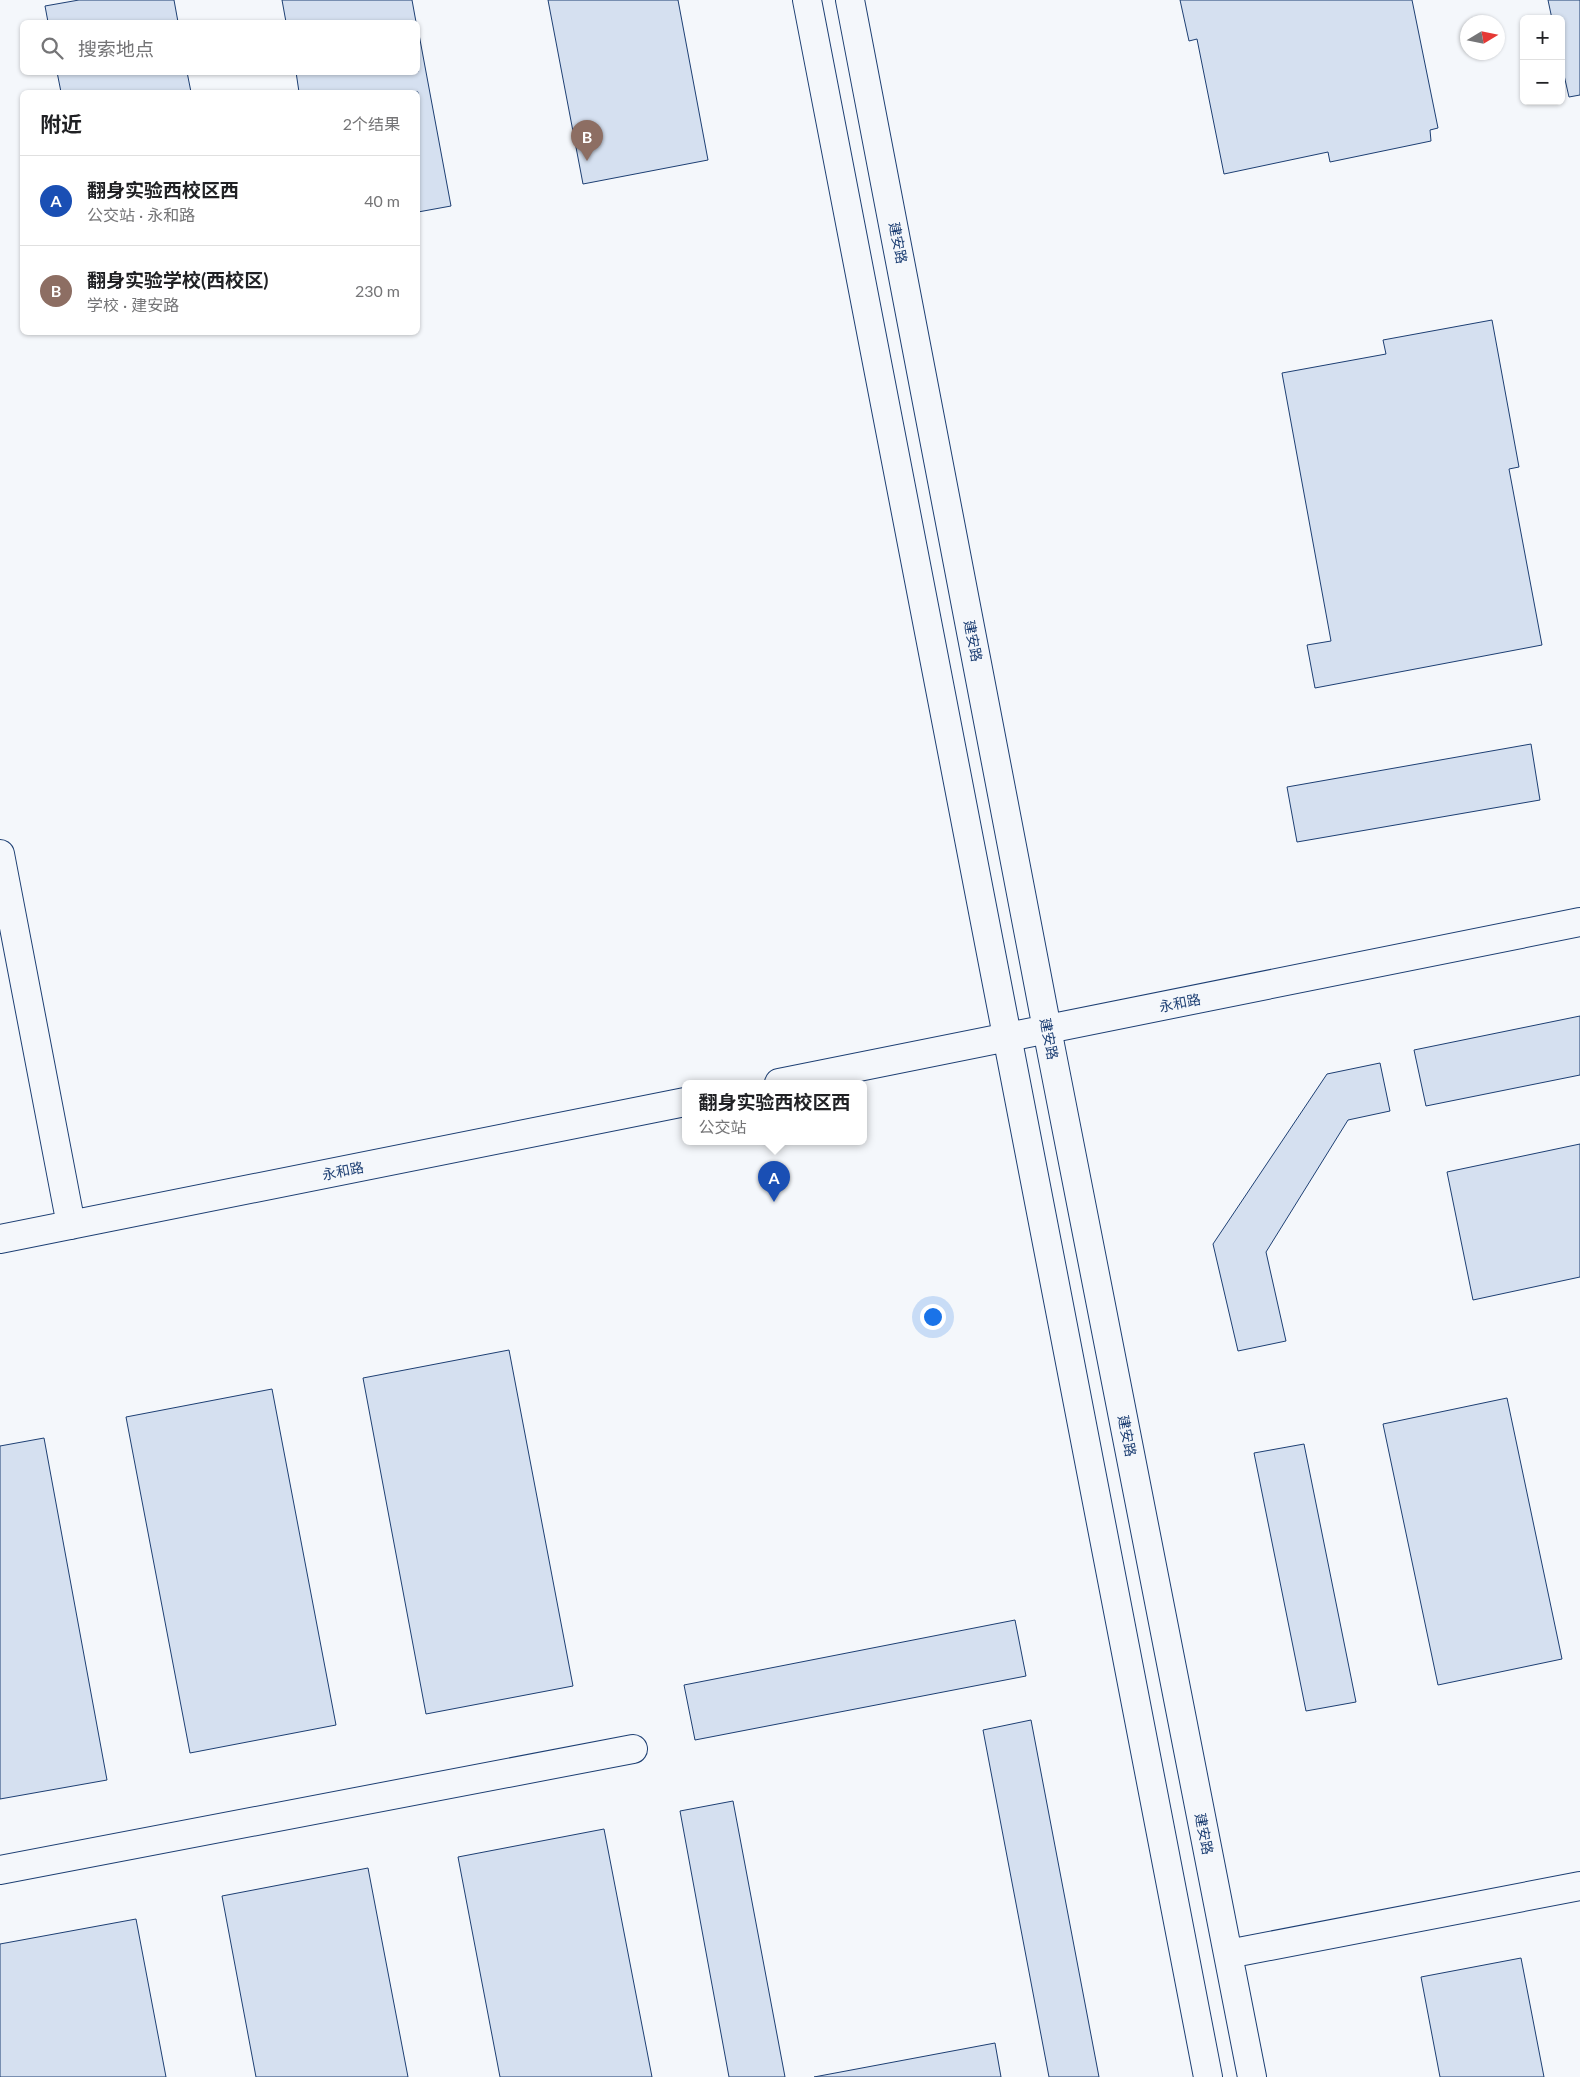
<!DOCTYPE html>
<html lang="zh">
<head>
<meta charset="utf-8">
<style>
	body { margin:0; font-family:Lato,"Noto Sans SC",sans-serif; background:#f6f6f6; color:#202124 }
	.controls { position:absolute; right:15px; top:15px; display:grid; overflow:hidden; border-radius:8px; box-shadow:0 1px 4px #0004 }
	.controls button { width:45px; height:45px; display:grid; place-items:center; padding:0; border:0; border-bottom:1px solid #e0e0e0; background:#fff; color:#202124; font:25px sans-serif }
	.compass { position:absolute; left:1460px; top:15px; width:45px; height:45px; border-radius:50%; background:#fff; box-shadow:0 1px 4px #0004; rotate:80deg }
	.you { position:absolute; left:932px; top:1316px; width:18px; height:18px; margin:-12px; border:4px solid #fff; border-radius:50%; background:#1a73e8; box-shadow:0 0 0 8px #1a73e833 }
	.badge { display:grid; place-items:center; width:32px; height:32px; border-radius:50%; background:#c62828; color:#fff; font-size:16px; font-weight:700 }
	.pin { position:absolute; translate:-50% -41px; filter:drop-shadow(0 1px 2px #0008) }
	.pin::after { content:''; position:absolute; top:26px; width:18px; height:15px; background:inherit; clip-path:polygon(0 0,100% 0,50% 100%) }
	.popup { position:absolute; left:682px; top:1080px; width:185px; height:65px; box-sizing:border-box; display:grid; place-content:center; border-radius:8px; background:#fff; filter:drop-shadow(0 1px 4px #0005); font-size:16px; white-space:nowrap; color:#757577 }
	.popup b { font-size:19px; color:#202124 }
	.popup::after { content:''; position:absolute; left:50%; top:100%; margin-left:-10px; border:10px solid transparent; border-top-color:#fff }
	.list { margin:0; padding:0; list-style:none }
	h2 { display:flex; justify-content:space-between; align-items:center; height:65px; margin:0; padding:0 20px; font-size:21px }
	h2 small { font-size:16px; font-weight:400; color:#757577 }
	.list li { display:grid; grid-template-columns:32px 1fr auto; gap:15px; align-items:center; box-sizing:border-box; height:90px; padding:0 20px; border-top:1px solid #e0e0e0 }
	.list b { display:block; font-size:19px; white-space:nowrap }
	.list p { margin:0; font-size:16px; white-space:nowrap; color:#757577 }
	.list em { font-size:16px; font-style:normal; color:#757577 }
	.icon { flex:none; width:28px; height:28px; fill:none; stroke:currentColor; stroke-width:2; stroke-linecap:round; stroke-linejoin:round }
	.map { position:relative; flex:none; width:1580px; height:2077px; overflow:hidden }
	.search { position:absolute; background:#fff; box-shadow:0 1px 4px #0004; left:20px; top:20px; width:400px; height:55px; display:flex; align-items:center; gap:12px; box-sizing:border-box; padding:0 18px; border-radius:8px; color:#757577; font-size:19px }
	.panel { position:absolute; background:#fff; box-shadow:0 1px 4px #0004; left:20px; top:90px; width:400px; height:245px; border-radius:8px }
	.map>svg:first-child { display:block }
	.building { fill:#d5e0f0; stroke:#1d3f73 }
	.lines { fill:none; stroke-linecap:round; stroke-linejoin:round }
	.minor-casing { stroke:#1d3f73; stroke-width:30 }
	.minor { stroke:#f4f7fb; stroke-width:28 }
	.labels { text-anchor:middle; stroke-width:4; stroke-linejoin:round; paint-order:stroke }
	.street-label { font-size:14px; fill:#1d3f73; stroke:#f4f7fb }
</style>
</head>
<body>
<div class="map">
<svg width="1580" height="2077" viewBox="0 0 1580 2077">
	<rect width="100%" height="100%" fill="#f4f7fb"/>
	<path class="building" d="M 79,0 L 174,0 L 178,22 L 48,22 L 45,6 Z
		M 282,0 L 412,0 L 416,22 L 286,22 Z
		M 548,0 L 678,0 L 708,160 L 583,184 Z
		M 1180,0 L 1412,0 L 1438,128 L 1430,130 L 1431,141 L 1330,162 L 1328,152 L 1224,174 L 1197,39 L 1189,41 Z
		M 1548,0 L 1580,0 L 1580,95 L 1569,97 L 1561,62 L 1561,19 L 1552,19 Z
		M 418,29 L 451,206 L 418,212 L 418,92 L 299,92 L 296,72 L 418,72 Z
		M 57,72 L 187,72 L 191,92 L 61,92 Z
		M 1492,320 L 1519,467 L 1509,469 L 1542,645 L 1315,688 L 1307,645 L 1331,641 L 1282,373 L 1386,354 L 1383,340 Z
		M 1531,744 L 1540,800 L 1297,842 L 1287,787 Z
		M 1580,1016 L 1580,1075 L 1426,1106 L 1414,1050 Z
		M 1380,1063 L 1390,1111 L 1348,1120 L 1266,1252 L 1286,1341 L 1238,1351 L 1213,1244 L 1327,1074 Z
		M 1580,1144 L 1580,1277 L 1473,1300 L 1447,1172 Z
		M 509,1350 L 573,1686 L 426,1714 L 363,1378 Z
		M 272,1389 L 336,1725 L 190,1753 L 126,1417 Z
		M 1507,1398 L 1562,1659 L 1438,1685 L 1383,1424 Z
		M 44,1438 L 107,1780 L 0,1799 L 0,1446 Z
		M 1304,1444 L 1356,1702 L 1306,1711 L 1254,1453 Z
		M 1015,1620 L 1026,1676 L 695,1740 L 684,1685 Z
		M 1031,1720 L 1099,2077 L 1049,2077 L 983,1730 Z
		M 733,1801 L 785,2077 L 729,2077 L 680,1811 Z
		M 604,1829 L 652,2077 L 500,2077 L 458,1857 Z
		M 368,1868 L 408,2077 L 256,2077 L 222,1896 Z
		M 136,1919 L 166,2077 L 0,2077 L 0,1944 Z
		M 1521,1958 L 1544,2077 L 1440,2077 L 1421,1977 Z
		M 995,2043 L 1001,2077 L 814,2077 Z"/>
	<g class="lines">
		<g class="minor-casing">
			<path id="minor" d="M 807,0 L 1208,2077
				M 850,0 L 1047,1029 L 1252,2077
				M 0,854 L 71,1225
				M 779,1083 L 1580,922
				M 0,1239 L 685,1102
				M 0,1870 L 633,1749
				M 1228,1954 L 1580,1886"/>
		</g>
		<use href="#minor" class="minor"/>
	</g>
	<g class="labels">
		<g class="street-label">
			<text transform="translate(898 243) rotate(79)" y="5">建安路</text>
			<text transform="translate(973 641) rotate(79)" y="5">建安路</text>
			<text transform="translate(1180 1003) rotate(-11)" y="5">永和路</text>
			<text transform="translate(1049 1039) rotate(79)" y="5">建安路</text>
			<text transform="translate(343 1171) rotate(-11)" y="5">永和路</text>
			<text transform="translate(1127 1436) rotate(79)" y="5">建安路</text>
			<text transform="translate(1204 1834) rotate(79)" y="5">建安路</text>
		</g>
	</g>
</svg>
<div class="controls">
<button>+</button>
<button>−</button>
</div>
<svg class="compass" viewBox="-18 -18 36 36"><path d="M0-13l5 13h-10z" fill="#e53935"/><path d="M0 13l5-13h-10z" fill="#757577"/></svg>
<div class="you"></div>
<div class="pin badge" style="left:774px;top:1202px;background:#1a4fb4">A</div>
<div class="popup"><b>翻身实验西校区西</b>公交站</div>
<div class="pin badge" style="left:587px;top:161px;background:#8d6e63">B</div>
<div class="search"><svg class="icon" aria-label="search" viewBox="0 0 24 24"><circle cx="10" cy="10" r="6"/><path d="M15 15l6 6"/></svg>搜索地点</div>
<section class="panel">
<h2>附近<small>2个结果</small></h2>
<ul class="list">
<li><span class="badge" style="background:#1a4fb4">A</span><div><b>翻身实验西校区西</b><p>公交站 · 永和路</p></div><em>40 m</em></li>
<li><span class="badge" style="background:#8d6e63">B</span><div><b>翻身实验学校(西校区)</b><p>学校 · 建安路</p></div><em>230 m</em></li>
</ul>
</section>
</div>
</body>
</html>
